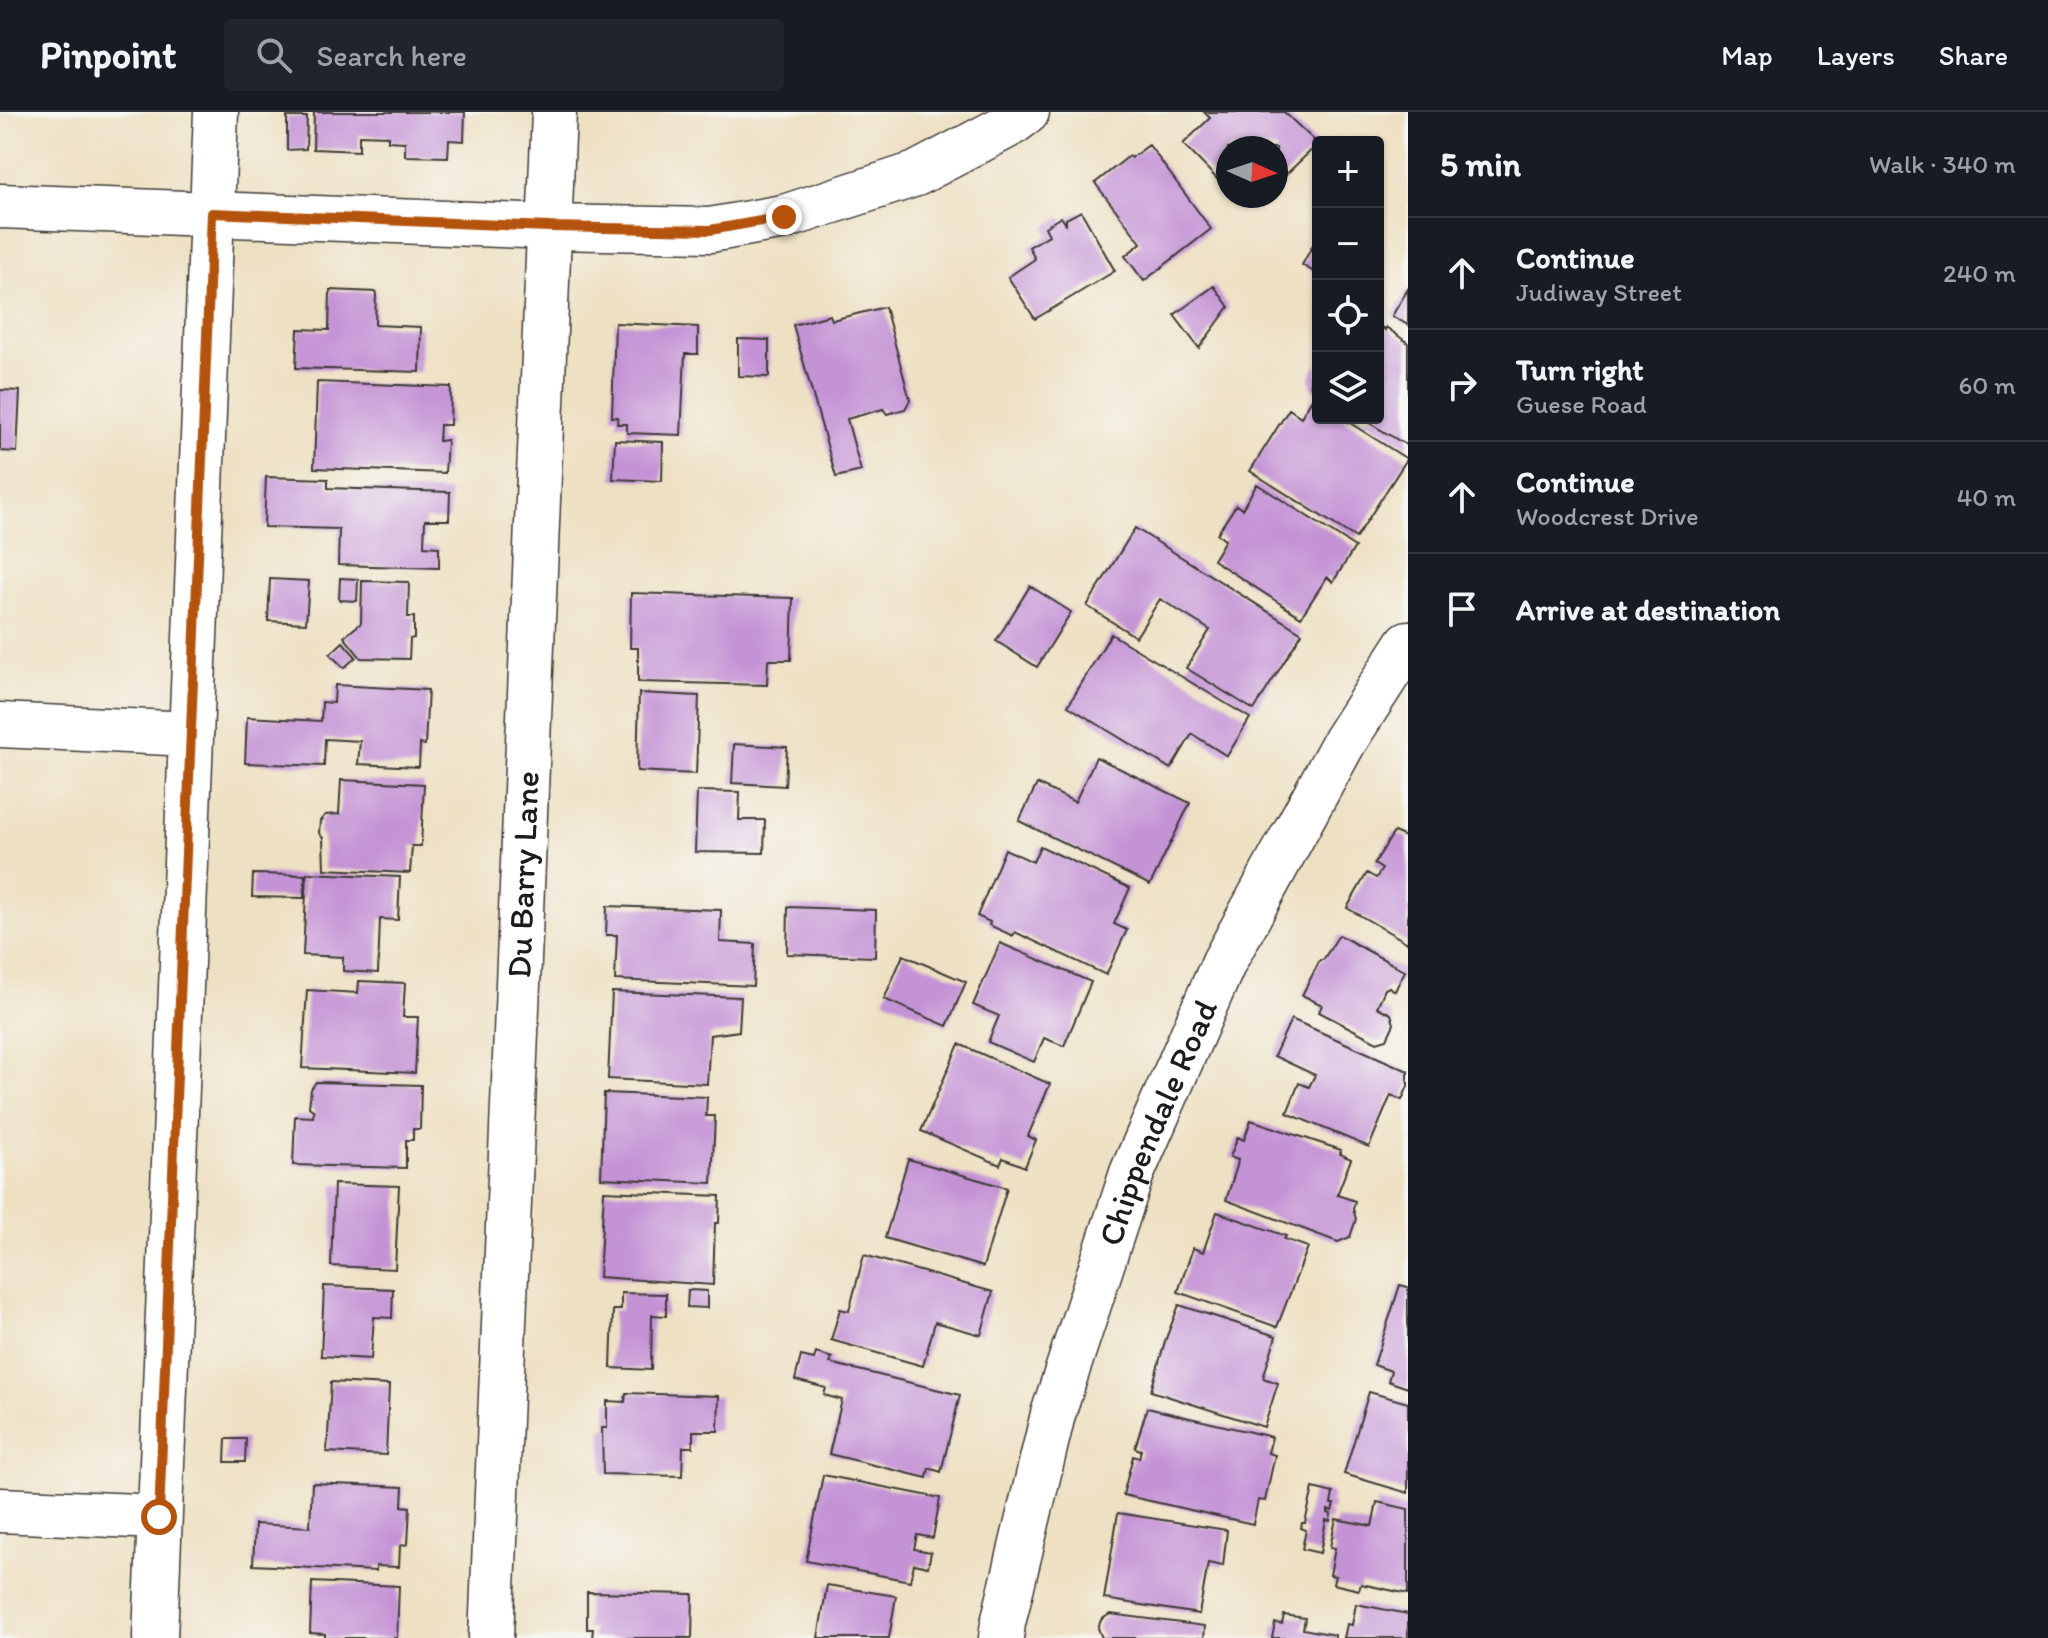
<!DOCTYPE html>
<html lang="en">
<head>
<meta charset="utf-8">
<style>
	body { margin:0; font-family:Itim,sans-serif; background:#20242c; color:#f1f3f6 }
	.controls { position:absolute; right:24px; top:24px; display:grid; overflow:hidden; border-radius:8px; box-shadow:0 2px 6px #0004 }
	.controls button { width:72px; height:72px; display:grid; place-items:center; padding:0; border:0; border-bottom:2px solid #363941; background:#171b24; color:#f1f3f6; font:40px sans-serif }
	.compass { position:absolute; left:1216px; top:24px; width:72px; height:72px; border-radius:50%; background:#171b24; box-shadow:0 2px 6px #0004; rotate:93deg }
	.stop { position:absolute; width:24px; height:24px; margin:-18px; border:6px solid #b45309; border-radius:50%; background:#fff }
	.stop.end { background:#b45309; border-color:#fff; box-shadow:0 2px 8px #0008 }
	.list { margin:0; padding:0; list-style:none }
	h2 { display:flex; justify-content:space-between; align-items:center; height:104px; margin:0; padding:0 32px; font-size:34px }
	h2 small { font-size:26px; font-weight:400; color:#9ea1a6 }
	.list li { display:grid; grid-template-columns:52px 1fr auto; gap:24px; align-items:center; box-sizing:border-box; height:112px; padding:0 32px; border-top:2px solid #363941 }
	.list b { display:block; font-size:30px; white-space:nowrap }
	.list p { margin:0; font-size:26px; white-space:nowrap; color:#9ea1a6 }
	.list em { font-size:26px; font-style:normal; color:#9ea1a6 }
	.icon { flex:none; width:44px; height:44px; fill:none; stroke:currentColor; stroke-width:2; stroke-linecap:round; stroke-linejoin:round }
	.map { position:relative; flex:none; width:1408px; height:1526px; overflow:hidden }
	header { display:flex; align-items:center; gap:48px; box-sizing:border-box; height:112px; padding:0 40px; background:#171b24; border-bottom:2px solid #363941 }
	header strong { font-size:38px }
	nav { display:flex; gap:44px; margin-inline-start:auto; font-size:28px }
	.search { width:560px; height:72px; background:#20242c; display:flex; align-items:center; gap:20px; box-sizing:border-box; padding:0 28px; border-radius:8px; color:#9ea1a6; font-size:30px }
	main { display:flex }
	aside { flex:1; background:#171b24 }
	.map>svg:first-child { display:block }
	.building { fill:#c493d5 }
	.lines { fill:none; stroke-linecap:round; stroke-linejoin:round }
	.minor-casing { stroke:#3c3935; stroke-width:47 }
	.minor { stroke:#fff; stroke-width:44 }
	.route { stroke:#b45309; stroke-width:10 }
	.labels { text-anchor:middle; stroke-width:7; stroke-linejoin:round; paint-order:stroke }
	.street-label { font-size:34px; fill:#1c1c1c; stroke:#f6f6f2 }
</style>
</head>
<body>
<header>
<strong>Pinpoint</strong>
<div class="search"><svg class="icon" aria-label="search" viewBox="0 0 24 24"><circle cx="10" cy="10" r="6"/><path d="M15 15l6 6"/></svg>Search here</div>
<nav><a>Map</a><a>Layers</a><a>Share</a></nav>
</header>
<main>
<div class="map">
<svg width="1408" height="1526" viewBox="0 0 1408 1526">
	<rect width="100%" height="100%" fill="#f6f6f2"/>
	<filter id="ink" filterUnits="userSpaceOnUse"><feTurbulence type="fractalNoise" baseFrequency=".0125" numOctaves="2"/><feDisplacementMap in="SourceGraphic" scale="16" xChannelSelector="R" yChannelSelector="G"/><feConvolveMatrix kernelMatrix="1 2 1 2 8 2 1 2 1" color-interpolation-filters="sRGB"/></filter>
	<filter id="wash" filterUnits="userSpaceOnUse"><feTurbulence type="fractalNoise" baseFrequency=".006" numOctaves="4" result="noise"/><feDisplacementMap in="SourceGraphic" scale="32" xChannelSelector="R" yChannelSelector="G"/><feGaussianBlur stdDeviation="1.8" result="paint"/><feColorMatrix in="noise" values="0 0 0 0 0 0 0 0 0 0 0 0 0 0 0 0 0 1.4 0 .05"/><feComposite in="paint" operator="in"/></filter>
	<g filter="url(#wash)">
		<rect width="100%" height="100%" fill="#eee0c2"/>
		<g id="blocks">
			<path class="building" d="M 314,0 L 465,0 L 464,29 L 449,28 L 448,45 L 405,44 L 405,30 L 388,29 L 388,24 L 359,23 L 359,39 L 313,37 Z
				M 1204,0 L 1284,0 L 1318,32 L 1276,72 L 1276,36 L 1228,36 L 1228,75 L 1225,75 L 1183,32 L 1210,6 Z
				M 287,5 L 307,5 L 306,37 L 287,38 Z
				M 1149,33 L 1211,117 L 1144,169 L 1125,144 L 1141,131 L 1095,71 L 1129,44 L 1131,46 Z
				M 1081,99 L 1115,159 L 1035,207 L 1008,165 L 1035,147 L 1029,135 L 1049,123 L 1045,115 L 1061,105 L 1066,112 L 1066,107 Z
				M 1318,124 L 1318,162 L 1302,153 Z
				M 1214,174 L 1229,195 L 1199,236 L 1174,203 Z
				M 1408,177 L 1408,213 L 1392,204 Z
				M 330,178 L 376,180 L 375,213 L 421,215 L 420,260 L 296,256 L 298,217 L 329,218 Z
				M 885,195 L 910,288 L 905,297 L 887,302 L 883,297 L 847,307 L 861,359 L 836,365 L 793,213 L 830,203 L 832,208 Z
				M 615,211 L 698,215 L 698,242 L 685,242 L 681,323 L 627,321 L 627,312 L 617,312 L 618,305 L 612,305 Z
				M 1380,214 L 1385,218 L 1386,215 L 1408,231 L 1408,334 L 1361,306 L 1378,306 Z
				M 738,227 L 769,228 L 769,265 L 738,264 Z
				M 1318,251 L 1318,280 L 1311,276 L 1310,264 Z
				M 317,270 L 451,275 L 450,313 L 440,313 L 439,329 L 447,328 L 445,361 L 314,356 Z
				M 0,278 L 20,279 L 17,340 L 0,339 Z
				M 1312,287 L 1318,291 L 1318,306 L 1342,306 L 1407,347 L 1356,426 L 1250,359 L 1289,297 L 1301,305 Z
				M 615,328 L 663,330 L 662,369 L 613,367 Z
				M 266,365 L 328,367 L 328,376 L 450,380 L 449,408 L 425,408 L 424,434 L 439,435 L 439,456 L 338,453 L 339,417 L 264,415 Z
				M 1257,372 L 1355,435 L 1333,470 L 1327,465 L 1301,505 L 1213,448 L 1225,428 L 1217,422 L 1236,393 L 1242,397 Z
				M 1135,416 L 1302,521 L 1254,598 L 1186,556 L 1210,518 L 1160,487 L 1136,525 L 1087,494 Z
				M 340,466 L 358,467 L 357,489 L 339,488 Z
				M 270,467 L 309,469 L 306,511 L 268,509 Z
				M 362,469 L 409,470 L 408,505 L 414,505 L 414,526 L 410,527 L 409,547 L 361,546 L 344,525 L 361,511 Z
				M 1030,474 L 1071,500 L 1037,555 L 996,529 Z
				M 631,481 L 793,486 L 791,548 L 768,548 L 767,573 L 638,570 L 638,536 L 630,536 Z
				M 1111,522 L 1250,606 L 1227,644 L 1192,622 L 1171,657 L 1068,594 Z
				M 343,530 L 356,545 L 344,556 L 330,542 Z
				M 335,573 L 428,578 L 425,633 L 420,632 L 419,655 L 358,652 L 360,629 L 325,627 L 324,654 L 245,651 L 247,605 L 321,609 L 322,590 L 334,591 Z
				M 639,581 L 699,584 L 696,662 L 637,659 Z
				M 734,632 L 787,635 L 785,674 L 732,671 Z
				M 1096,645 L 1190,691 L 1150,773 L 1019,709 L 1037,672 L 1075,690 Z
				M 341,668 L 424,672 L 421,734 L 412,734 L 410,761 L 324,757 L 323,726 L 319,721 L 320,709 L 325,703 L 339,702 Z
				M 697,679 L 740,680 L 739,708 L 765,708 L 764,741 L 695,740 Z
				M 1394,720 L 1408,726 L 1408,831 L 1347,796 L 1367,761 L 1376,766 L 1382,757 L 1374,752 Z
				M 1040,734 L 1130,776 L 1114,812 L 1127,818 L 1106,863 L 1015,820 L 1013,824 L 989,813 L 990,810 L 977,804 L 1005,737 L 1033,750 Z
				M 307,761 L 400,765 L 398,808 L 380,807 L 378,861 L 343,859 L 343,845 L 303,843 Z
				M 253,762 L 305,763 L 304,786 L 252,785 Z
				M 607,794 L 721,798 L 720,830 L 755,832 L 753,874 L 615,868 L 617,823 L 606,823 Z
				M 788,795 L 876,798 L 875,845 L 787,842 Z
				M 1339,823 L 1405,859 L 1395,879 L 1389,875 L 1385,877 L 1377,895 L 1391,902 L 1394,912 L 1387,927 L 1377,930 L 1319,900 L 1322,893 L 1302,883 L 1320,848 L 1323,848 Z
				M 1000,831 L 1091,870 L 1064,934 L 1044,926 L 1034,950 L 988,930 L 999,904 L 973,893 Z
				M 903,843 L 966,870 L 947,914 L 884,887 Z
				M 359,869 L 405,871 L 403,905 L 418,905 L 415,961 L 302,956 L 307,878 L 358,881 Z
				M 612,880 L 741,885 L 739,919 L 710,923 L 707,972 L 608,967 Z
				M 1291,907 L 1408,959 L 1408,974 L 1402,988 L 1391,983 L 1369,1035 L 1287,1001 L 1299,971 L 1309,975 L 1315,963 L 1274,944 Z
				M 959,932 L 1050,972 L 1028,1024 L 1036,1028 L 1025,1055 L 1003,1046 L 1000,1053 L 921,1019 Z
				M 316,970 L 421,973 L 420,1017 L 413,1017 L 413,1028 L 406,1028 L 406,1056 L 293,1053 L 295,1004 L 313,1005 L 314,999 L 309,995 L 311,977 Z
				M 604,981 L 707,985 L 706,1004 L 715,1004 L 712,1071 L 601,1066 Z
				M 1251,1008 L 1341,1038 L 1340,1042 L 1351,1047 L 1337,1083 L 1355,1089 L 1353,1097 L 1356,1107 L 1350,1125 L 1338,1130 L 1226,1088 L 1237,1054 L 1238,1048 L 1230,1045 L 1238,1025 L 1244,1028 Z
				M 908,1047 L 1007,1076 L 983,1155 L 885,1126 Z
				M 334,1072 L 399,1074 L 395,1157 L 331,1154 Z
				M 604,1079 L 720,1084 L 719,1111 L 715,1111 L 713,1173 L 599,1165 Z
				M 1217,1100 L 1286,1124 L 1284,1127 L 1308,1135 L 1277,1215 L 1178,1180 L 1193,1136 L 1203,1140 Z
				M 864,1143 L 993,1180 L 981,1223 L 935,1210 L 923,1254 L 831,1228 L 840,1197 L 849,1199 Z
				M 1400,1173 L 1408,1175 L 1408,1276 L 1388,1269 L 1391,1259 L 1374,1253 Z
				M 324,1174 L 393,1177 L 392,1206 L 374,1205 L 371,1247 L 321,1244 Z
				M 688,1178 L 707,1179 L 707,1196 L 687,1195 Z
				M 621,1181 L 666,1182 L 666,1204 L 652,1203 L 651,1258 L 611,1256 L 613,1198 L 621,1198 Z
				M 1179,1193 L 1276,1224 L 1263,1266 L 1278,1271 L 1264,1315 L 1151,1279 L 1165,1229 Z
				M 816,1241 L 832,1246 L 830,1251 L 960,1283 L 941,1360 L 929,1356 L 927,1366 L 829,1342 L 842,1288 L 824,1283 L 826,1276 L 795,1268 L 801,1244 L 814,1247 Z
				M 331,1270 L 389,1273 L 386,1343 L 327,1340 Z
				M 1369,1280 L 1408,1291 L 1408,1381 L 1344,1362 Z
				M 626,1281 L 719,1284 L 718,1319 L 693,1319 L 693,1335 L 683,1335 L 682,1364 L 603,1362 L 602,1316 L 607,1316 L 607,1289 L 625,1290 Z
				M 1147,1296 L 1272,1325 L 1268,1341 L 1275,1343 L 1265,1389 L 1258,1388 L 1253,1412 L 1123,1383 L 1133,1344 L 1139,1346 L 1141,1338 L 1135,1336 Z
				M 226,1327 L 246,1327 L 245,1350 L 225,1350 Z
				M 823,1363 L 940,1386 L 933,1426 L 917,1423 L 914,1437 L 931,1440 L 928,1455 L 914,1452 L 910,1469 L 806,1449 Z
				M 312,1371 L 403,1375 L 402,1394 L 410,1395 L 408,1432 L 400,1434 L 399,1455 L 376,1454 L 376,1459 L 253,1453 L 255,1412 L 310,1415 Z
				M 1313,1376 L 1333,1381 L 1331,1392 L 1334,1392 L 1332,1399 L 1328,1398 L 1328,1401 L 1331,1402 L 1330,1409 L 1326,1408 L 1320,1441 L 1302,1437 L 1306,1418 L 1301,1416 L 1302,1411 L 1305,1411 Z
				M 1377,1390 L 1408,1397 L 1408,1482 L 1361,1472 L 1359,1478 L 1333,1472 L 1335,1464 L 1330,1463 L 1335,1436 L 1330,1435 L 1336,1407 L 1372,1414 Z
				M 1118,1401 L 1227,1418 L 1223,1454 L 1208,1451 L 1199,1502 L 1104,1487 Z
				M 312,1470 L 399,1474 L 397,1526 L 325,1526 L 325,1522 L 310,1521 Z
				M 827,1473 L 896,1484 L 889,1526 L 818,1526 Z
				M 587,1480 L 693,1482 L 692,1526 L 592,1526 L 593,1517 L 587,1517 Z
				M 1356,1492 L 1408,1502 L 1408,1526 L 1344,1526 L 1347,1512 L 1352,1513 Z
				M 1110,1502 L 1205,1514 L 1204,1526 L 1102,1526 L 1098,1516 L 1101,1508 Z
				M 1284,1503 L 1305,1506 L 1303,1517 L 1335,1523 L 1335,1526 L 1272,1526 L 1275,1511 L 1282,1512 Z"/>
		</g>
	</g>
	<g filter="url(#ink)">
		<use href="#blocks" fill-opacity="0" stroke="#3c3935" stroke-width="2"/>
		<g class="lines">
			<g class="minor-casing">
				<g id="minor">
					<path d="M 0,94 L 550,115 L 710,118 L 784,105 L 916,62 L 1011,12 L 1027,0"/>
					<path d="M 0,613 L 191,622"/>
					<path d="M 0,1398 L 159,1405"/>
					<path d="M 155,1526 L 216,0"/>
					<path id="s1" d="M 491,1526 L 554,0"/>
					<path id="s2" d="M 1001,1526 L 1003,1511 L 1053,1302 L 1132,1061 L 1224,850 L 1344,630 L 1408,531"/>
				</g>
			</g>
			<use href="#minor" class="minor"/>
		</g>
	</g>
	<g class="lines" filter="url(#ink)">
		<path class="route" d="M 159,1405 L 212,101 L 550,115 L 710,118 L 784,105"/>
	</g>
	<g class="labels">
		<g class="street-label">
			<text dy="12" stroke="none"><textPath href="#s1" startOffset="764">Du Barry Lane</textPath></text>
			<text dy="12" stroke="none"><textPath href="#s2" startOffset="540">Chippendale Road</textPath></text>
		</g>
	</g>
</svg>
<div class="controls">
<button>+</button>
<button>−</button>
<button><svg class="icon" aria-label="locate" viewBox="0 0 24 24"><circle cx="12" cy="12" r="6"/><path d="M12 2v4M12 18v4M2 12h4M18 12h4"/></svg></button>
<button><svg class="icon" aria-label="layers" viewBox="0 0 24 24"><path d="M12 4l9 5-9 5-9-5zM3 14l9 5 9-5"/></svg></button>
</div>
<svg class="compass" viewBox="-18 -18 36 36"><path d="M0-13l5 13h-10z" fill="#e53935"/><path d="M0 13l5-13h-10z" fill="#9ea1a6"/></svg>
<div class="stop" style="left:159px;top:1405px"></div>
<div class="stop end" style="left:784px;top:105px"></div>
</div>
<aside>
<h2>5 min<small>Walk · 340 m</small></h2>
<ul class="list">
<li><svg class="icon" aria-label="ahead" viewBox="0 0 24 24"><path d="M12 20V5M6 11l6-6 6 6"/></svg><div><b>Continue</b><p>Judiway Street</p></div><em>240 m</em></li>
<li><svg class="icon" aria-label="right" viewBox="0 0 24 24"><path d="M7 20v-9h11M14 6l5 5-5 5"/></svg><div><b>Turn right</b><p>Guese Road</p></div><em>60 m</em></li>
<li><svg class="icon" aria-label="ahead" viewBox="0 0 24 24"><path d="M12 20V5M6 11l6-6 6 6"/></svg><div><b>Continue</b><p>Woodcrest Drive</p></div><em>40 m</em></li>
<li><svg class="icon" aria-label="arrive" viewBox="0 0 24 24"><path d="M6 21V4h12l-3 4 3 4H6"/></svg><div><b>Arrive at destination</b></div></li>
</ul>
</aside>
</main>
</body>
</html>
